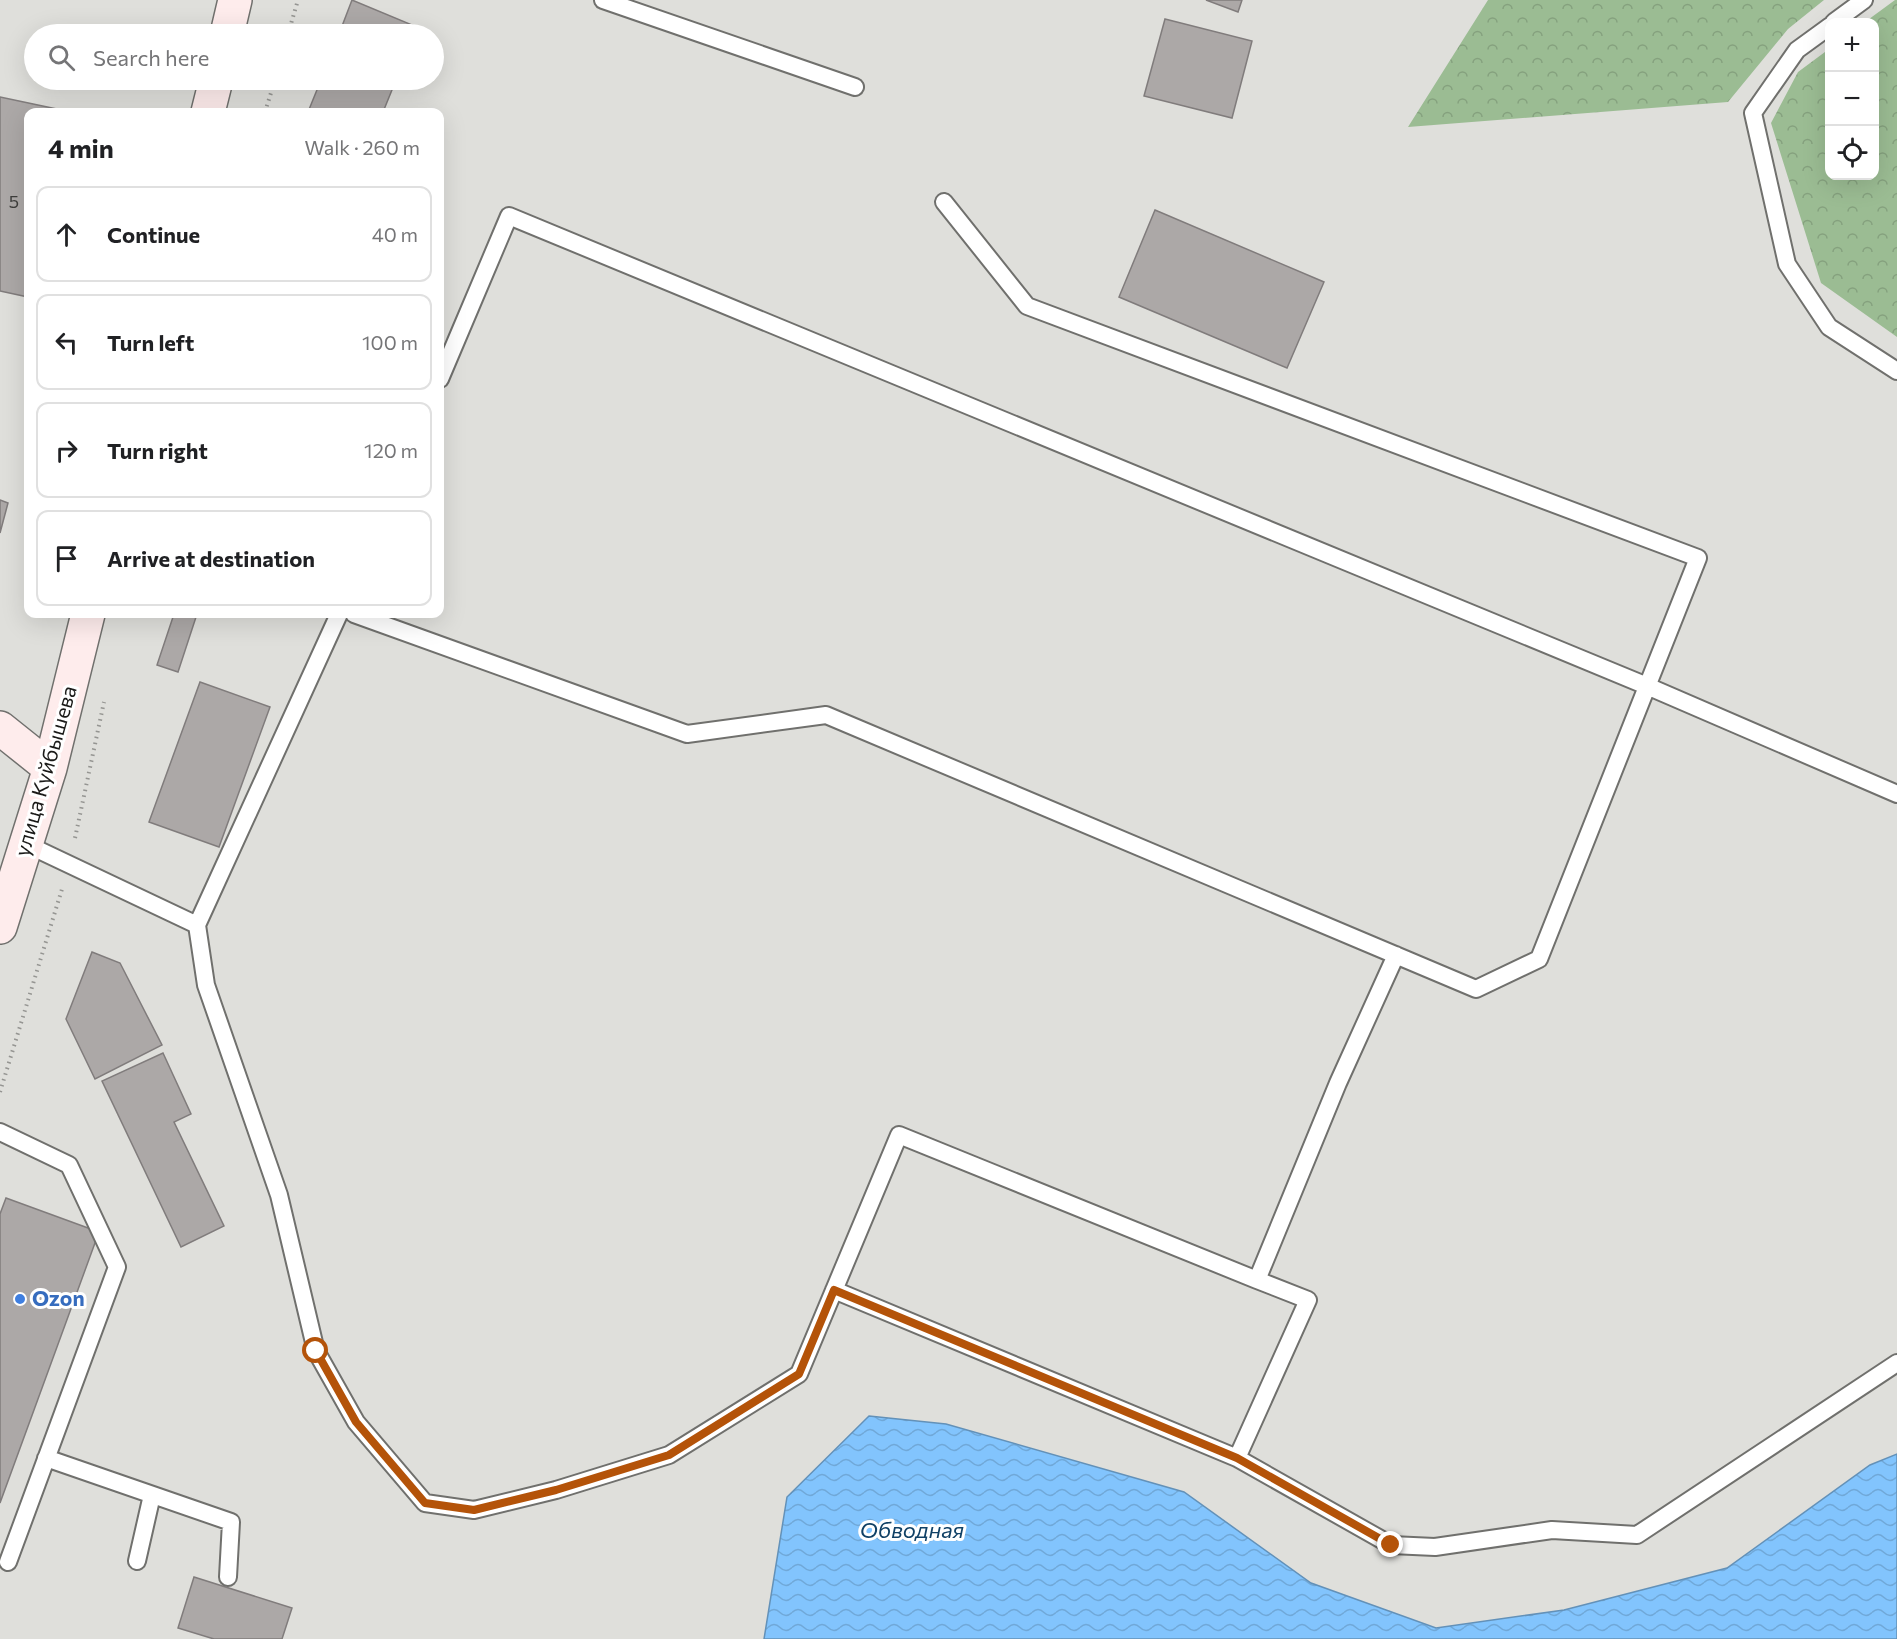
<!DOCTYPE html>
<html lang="en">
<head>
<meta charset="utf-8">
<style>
	body { margin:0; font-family:Commissioner,sans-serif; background:#f6f6f6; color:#202124 }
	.controls { position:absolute; right:18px; top:18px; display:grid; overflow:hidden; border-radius:12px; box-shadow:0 6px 24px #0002 }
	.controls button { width:54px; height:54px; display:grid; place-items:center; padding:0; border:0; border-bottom:2px solid #e0e0e0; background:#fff; color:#202124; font:30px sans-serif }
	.stop { position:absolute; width:18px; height:18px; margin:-14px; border:4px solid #b45309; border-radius:50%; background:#fff }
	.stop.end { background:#b45309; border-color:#fff; box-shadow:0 2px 6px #0008 }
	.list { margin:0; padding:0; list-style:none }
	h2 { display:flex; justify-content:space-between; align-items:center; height:78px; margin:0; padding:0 24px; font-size:26px }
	h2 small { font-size:20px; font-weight:400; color:#757577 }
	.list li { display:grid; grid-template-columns:39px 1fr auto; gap:18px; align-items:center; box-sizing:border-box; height:96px; margin:0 12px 12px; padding:0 12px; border:2px solid #e0e0e0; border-radius:12px }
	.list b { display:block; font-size:22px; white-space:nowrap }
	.list em { font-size:20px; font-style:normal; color:#757577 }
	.icon { flex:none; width:33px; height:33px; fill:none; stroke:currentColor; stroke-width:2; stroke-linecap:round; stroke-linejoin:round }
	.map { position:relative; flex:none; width:1897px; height:1639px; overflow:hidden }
	.search { position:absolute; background:#fff; box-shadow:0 6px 24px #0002; left:24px; top:24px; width:420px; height:66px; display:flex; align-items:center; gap:15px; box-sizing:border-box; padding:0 21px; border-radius:33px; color:#757577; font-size:22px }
	.panel { position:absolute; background:#fff; box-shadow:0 6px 24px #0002; left:24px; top:108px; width:420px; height:510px; border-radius:12px }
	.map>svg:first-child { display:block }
	.forest { fill:url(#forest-crowns) }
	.water { fill:url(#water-waves); stroke:#6391b8; stroke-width:1.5 }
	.building { fill:#aca8a7; stroke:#807c7c; stroke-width:1.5 }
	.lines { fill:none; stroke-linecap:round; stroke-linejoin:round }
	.lane-casing { stroke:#70706d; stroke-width:20 }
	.secondary-casing { stroke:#70706d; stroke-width:36 }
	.path { stroke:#959592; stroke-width:4; stroke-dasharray:1.5 4.5; stroke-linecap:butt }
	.lane { stroke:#fff; stroke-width:16 }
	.secondary { stroke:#feecec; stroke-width:33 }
	.route { stroke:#b45309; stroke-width:8 }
	.shop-dot { fill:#3f7fe0; stroke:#fff; stroke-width:2 }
	.labels { text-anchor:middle; stroke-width:6; stroke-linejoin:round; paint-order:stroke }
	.number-label { font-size:18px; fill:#3e3e3c }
	.street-label { font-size:21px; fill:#1a1a18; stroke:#fff }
	.shop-label { font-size:21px; font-weight:bold; fill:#366cbe; stroke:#fff; text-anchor:start }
	.water-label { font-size:22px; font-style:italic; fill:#104166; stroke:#fff }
</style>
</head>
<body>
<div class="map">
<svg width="1897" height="1639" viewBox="0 0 1897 1639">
	<defs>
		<pattern id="forest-crowns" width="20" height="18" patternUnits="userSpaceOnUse" patternTransform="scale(1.5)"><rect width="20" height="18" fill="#9bbc93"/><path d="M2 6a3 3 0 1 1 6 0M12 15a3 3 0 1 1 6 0" fill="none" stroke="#85a17e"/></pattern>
		<pattern id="water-waves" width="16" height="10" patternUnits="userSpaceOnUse" patternTransform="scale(1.5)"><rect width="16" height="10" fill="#82c4fd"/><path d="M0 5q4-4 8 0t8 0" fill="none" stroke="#70a8d8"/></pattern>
	</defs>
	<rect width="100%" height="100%" fill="#dfdfdb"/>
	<path class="forest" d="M 1488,0 L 1824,0 L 1788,29 L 1728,102 L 1408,127 Z
		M 1895,0 L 1897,0 L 1897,337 L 1821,283 L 1771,123 L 1798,72 L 1829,49 L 1830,176 L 1874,176 L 1874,22 L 1865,22 Z"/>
	<path class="water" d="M 869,1416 L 946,1424 L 1184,1492 L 1311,1583 L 1436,1628 L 1564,1610 L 1727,1568 L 1870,1465 L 1897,1454 L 1897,1639 L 764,1639 L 787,1497 Z"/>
	<path class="building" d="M 352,0 L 417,27 L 413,34 L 339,34 Z
		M 1206,0 L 1242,0 L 1238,12 Z
		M 1165,19 L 1252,41 L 1232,118 L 1144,96 Z
		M 321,80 L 396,80 L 383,112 L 308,112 Z
		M 0,97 L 71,112 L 28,112 L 28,297 L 0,291 Z
		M 1155,210 L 1324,282 L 1287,368 L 1119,297 Z
		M 0,500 L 8,503 L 0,533 Z
		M 174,614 L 197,614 L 178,672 L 157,665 Z
		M 200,682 L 270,707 L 219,847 L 149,822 Z
		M 92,952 L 120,963 L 162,1045 L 95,1079 L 66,1019 Z
		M 163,1053 L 191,1114 L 174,1122 L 224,1226 L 181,1247 L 102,1081 Z
		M 6,1198 L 99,1232 L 0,1503 L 0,1214 Z
		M 194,1577 L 292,1608 L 282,1639 L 214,1639 L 178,1628 Z"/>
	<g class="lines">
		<g class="lane-casing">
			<path id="lane" d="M 603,0 L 855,87
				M 1834,22 L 1864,0
				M 1830,26 L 1797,50 L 1753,113 L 1787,264 L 1829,327 L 1897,371
				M 440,379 L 509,216 L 1647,686 L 1897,794
				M 339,614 L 197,925 L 206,985 L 279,1195 L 316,1351 L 356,1422 L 425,1503 L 474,1510 L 556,1490 L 669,1455 L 799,1374 L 899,1135 L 1257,1280 L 1338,1083 L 1396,955
				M 354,614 L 687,734 L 826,715 L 1476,989 L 1539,959 L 1698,558 L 1027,306 L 944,202
				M 26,844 L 197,925
				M 0,1132 L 69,1165 L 117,1267 L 8,1562
				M 834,1290 L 1237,1458 L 1308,1300 L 1257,1280
				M 46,1458 L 231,1522 L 228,1577
				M 1237,1458 L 1391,1545 L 1435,1547 L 1552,1530 L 1637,1535 L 1897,1363
				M 137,1561 L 152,1495"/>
		</g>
		<g class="secondary-casing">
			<path id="secondary" d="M 227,34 L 235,0
				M 208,112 L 216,80
				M 0,728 L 50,768
				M 0,927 L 50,768 L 88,614"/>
		</g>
		<path class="path" d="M 288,34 L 298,0
			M 265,112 L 275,80
			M 75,838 L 104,702
			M 0,1092 L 62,889"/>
		<use href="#lane" class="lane"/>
		<use href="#secondary" class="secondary"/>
	</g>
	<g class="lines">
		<path class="route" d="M 316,1351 L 356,1422 L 425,1503 L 474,1510 L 556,1490 L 669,1455 L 799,1374 L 834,1290 L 1237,1458 L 1391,1545"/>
	</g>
	<circle class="shop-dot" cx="20" cy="1299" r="6"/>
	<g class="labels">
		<g class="number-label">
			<text x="14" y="208">5</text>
		</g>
		<g class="street-label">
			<text transform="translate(46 771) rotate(-74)" y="7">улица Куйбышева</text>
		</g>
		<g class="shop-label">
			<text x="32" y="1306">Ozon</text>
		</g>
		<g class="water-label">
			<text x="912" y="1538">Обводная</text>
		</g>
	</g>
</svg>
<div class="controls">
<button>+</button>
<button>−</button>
<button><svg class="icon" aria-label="locate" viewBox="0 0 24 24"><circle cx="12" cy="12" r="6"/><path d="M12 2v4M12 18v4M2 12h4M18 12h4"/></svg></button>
</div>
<div class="stop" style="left:316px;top:1351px"></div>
<div class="stop end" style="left:1391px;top:1545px"></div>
<div class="search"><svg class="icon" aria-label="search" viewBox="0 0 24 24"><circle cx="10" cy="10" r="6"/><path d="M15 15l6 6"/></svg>Search here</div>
<section class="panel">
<h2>4 min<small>Walk · 260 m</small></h2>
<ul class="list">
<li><svg class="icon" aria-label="ahead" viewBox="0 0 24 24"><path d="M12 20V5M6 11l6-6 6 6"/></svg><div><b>Continue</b></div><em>40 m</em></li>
<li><svg class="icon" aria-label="left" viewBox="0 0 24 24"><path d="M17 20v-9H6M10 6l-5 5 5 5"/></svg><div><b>Turn left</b></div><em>100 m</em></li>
<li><svg class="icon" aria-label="right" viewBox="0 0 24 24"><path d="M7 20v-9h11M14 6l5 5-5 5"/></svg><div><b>Turn right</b></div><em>120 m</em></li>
<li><svg class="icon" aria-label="arrive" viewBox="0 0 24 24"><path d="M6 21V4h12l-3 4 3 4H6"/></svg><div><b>Arrive at destination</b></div></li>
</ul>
</section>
</div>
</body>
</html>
